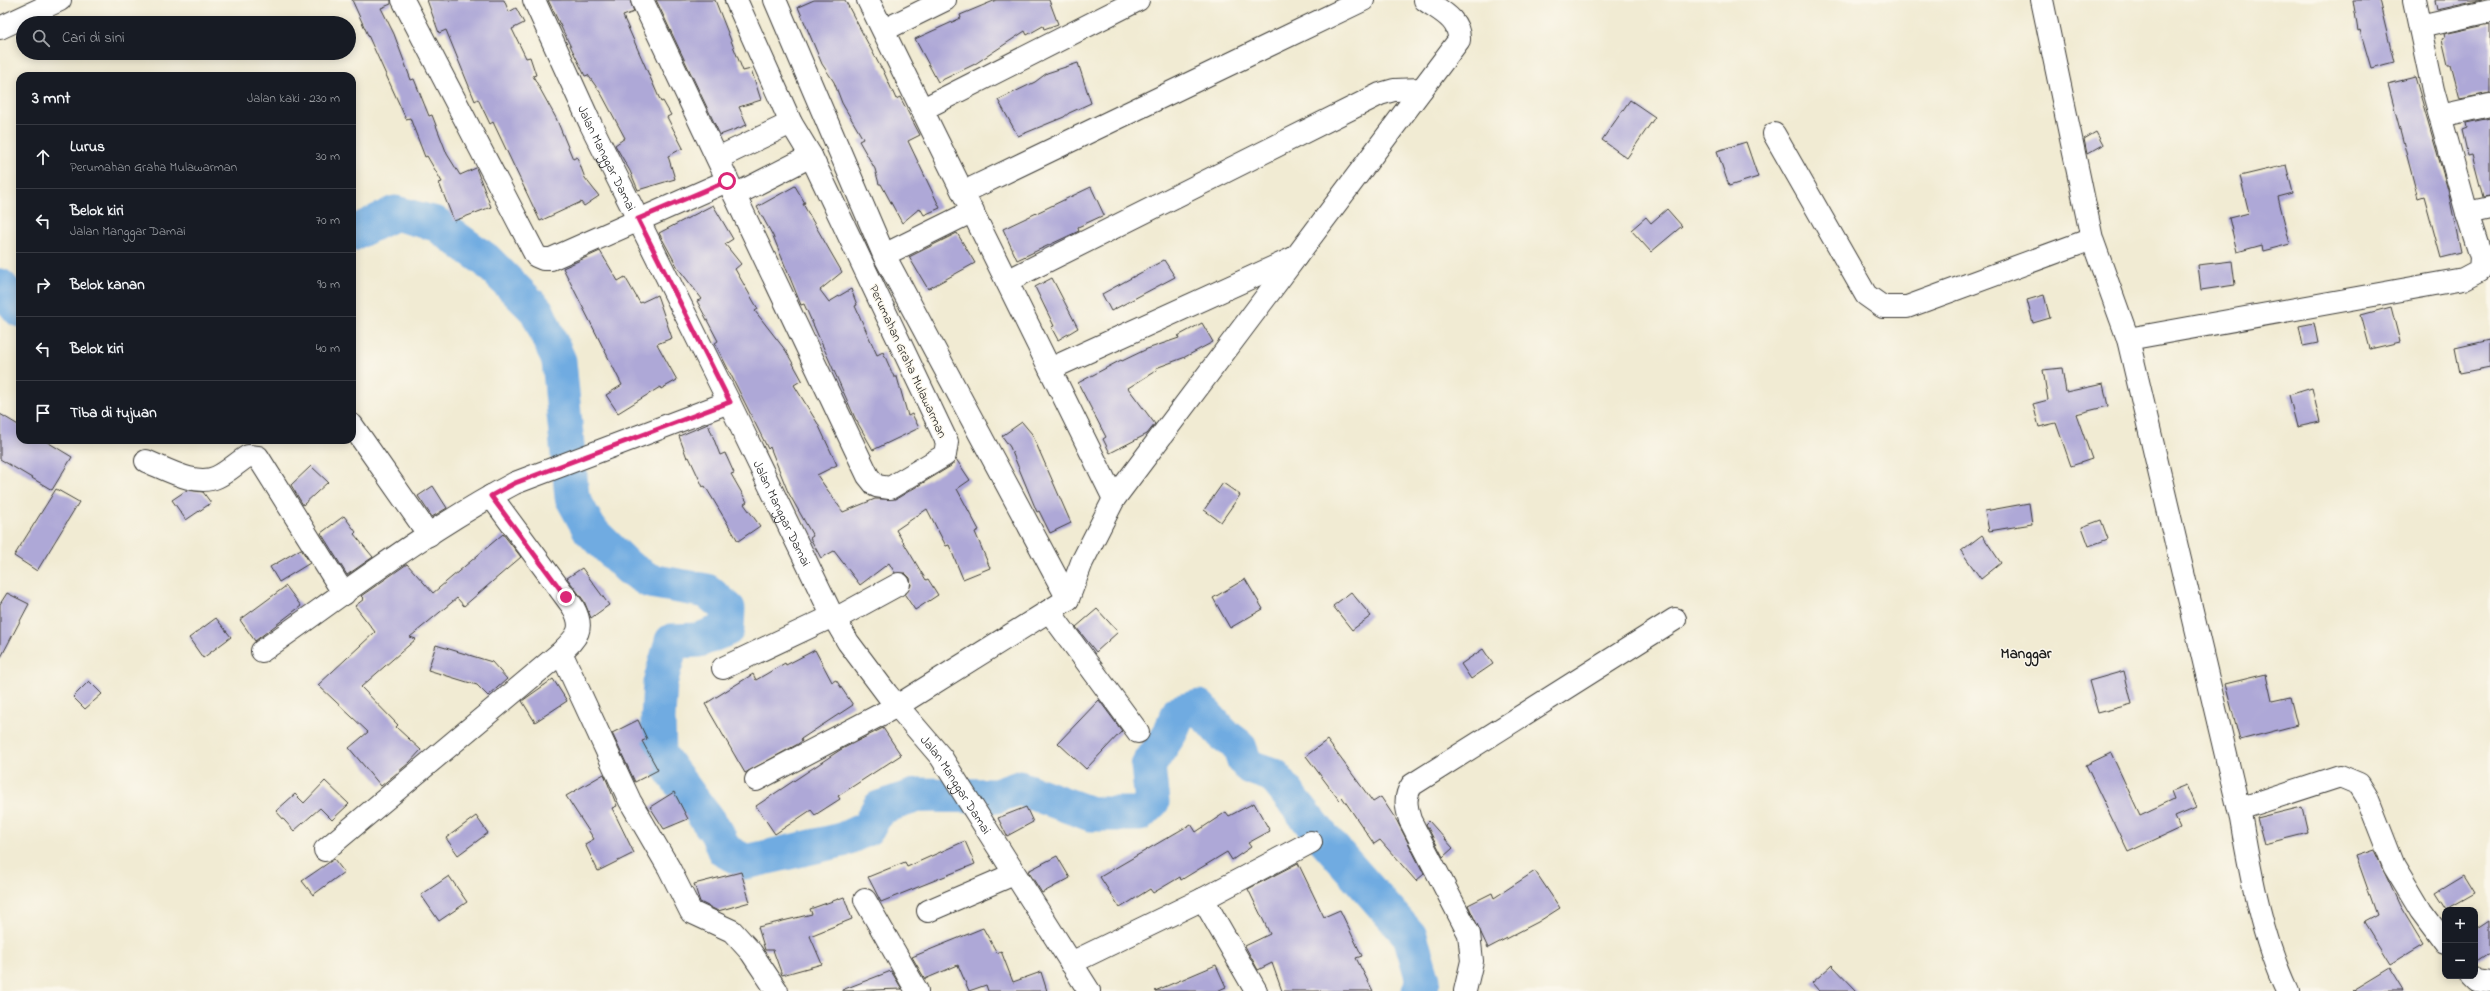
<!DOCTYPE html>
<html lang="id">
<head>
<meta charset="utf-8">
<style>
	body { margin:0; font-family:"Indie Flower",sans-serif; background:#242831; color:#f1f3f6 }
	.controls { position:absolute; right:12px; bottom:12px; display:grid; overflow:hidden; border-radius:8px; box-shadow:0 2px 10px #0003 }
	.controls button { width:36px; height:36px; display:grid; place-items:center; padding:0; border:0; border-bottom:1px solid #363941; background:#171b24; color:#f1f3f6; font:20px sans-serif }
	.stop { position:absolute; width:12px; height:12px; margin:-9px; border:3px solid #db2777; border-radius:50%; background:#fff }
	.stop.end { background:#db2777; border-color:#fff; box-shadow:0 1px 4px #0008 }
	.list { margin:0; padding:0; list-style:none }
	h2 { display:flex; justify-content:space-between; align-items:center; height:52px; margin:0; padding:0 16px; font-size:17px }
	h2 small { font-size:13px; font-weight:400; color:#9ea1a6 }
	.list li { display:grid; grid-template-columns:26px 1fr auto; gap:12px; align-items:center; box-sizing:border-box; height:64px; padding:0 16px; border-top:1px solid #363941 }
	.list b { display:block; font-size:15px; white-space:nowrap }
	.list p { margin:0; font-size:13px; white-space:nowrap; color:#9ea1a6 }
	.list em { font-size:13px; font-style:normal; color:#9ea1a6 }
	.icon { flex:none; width:22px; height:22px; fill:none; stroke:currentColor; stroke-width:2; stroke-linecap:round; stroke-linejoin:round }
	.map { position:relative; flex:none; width:2490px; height:991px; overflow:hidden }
	.search { position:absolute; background:#171b24; box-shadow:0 2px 10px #0003; left:16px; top:16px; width:340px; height:44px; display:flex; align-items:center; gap:10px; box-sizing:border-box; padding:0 14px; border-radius:22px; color:#9ea1a6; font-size:15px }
	.panel { position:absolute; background:#171b24; box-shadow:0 2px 10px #0003; left:16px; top:72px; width:340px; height:372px; border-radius:12px }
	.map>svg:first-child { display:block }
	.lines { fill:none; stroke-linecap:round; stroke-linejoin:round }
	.river { stroke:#70abe1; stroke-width:35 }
	.building { fill:#aea8d7 }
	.minor-casing { stroke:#3c3b37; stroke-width:24 }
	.minor { stroke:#fff; stroke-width:22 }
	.route { stroke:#db2777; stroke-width:5 }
	.labels { text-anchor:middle; stroke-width:3; stroke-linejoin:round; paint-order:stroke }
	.street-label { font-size:13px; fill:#1c1c1c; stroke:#fbf7ec }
	.quarter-label { font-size:15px; font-weight:bold; fill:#1c1c1c; stroke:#fbf7ec }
</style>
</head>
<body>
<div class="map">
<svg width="2490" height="991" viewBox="0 0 2490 991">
	<rect width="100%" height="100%" fill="#fbf7ec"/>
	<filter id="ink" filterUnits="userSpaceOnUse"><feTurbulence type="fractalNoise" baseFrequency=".025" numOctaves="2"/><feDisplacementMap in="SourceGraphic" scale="8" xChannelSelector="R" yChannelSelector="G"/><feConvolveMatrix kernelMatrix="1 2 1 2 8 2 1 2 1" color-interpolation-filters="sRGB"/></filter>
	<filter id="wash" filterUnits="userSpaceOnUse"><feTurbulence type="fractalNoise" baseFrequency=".012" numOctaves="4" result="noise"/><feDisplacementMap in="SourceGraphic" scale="16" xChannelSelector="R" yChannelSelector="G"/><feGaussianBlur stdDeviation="0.9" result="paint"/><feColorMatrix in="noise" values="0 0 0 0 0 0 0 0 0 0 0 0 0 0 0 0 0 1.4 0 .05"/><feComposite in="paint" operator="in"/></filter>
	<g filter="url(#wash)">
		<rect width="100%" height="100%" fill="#f1ebd3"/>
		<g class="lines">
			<path class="river" d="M 352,234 L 395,213 L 436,224 L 486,260 L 537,311 L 559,361 L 572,497 L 590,530 L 629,568 L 650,581 L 707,591 L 728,609 L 727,629 L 699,640 L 672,641 L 660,683 L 658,719 L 659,754 L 717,833 L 724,850 L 746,862 L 842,840 L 868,828 L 879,808 L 918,795 L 996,796 L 1019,788 L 1091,814 L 1140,814 L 1152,802 L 1148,766 L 1170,733 L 1179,712 L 1199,707 L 1223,734 L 1239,746 L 1244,760 L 1250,767 L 1273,775 L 1321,835 L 1410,936 L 1423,980 L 1419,991
				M 0,286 L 20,310"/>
		</g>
		<g id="blocks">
			<path class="building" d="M 352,0 L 391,0 L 391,4 L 381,8 L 394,34 L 411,80 L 414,79 L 429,116 L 432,115 L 447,154 L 460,175 L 476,168 L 491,207 L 454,221 L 439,183 L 442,182 L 427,156 L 425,157 L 410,118 L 406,119 Z
				M 427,0 L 504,0 L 509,12 L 516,8 L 524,23 L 512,29 L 526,58 L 530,57 L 536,75 L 533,76 L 556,118 L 573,159 L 577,157 L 585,178 L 599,196 L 584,206 L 581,202 L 540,221 L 493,122 L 490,124 L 478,99 L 475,101 L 446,30 L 439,33 Z
				M 548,0 L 630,0 L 634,12 L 623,16 L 661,102 L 663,101 L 671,115 L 667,117 L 683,148 L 668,156 L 675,179 L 638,190 L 630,171 L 615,145 L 625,138 L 602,95 L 588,75 L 585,76 Z
				M 656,0 L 715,0 L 743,71 L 751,69 L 761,100 L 739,107 L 747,125 L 720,135 Z
				M 814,0 L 845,0 L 881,68 L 882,68 L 896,99 L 900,97 L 920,135 L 908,141 L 940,208 L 924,215 L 920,208 L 902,223 L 881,184 L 879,184 L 875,169 L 859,141 L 863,139 L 842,103 L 834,82 L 822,64 L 798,7 Z
				M 996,0 L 1049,0 L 1058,24 L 1044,29 L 1043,26 L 1027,35 L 1025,31 L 975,64 L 938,82 L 915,39 L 961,18 L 960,15 Z
				M 2353,0 L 2379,0 L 2394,62 L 2371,68 L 2360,30 L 2358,31 Z
				M 2435,0 L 2482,0 L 2437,10 Z
				M 2490,24 L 2490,93 L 2460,99 L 2451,65 L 2448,65 L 2442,39 L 2445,38 L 2444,34 Z
				M 1078,63 L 1091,103 L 1069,113 L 1064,117 L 1018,136 L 998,100 L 1035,82 L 1047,73 Z
				M 2415,77 L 2448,190 L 2461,253 L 2441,258 L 2424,196 L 2418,198 L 2388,84 Z
				M 1630,100 L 1655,117 L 1627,158 L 1602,140 Z
				M 2490,118 L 2490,196 L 2483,197 L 2472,155 L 2468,156 L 2462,130 L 2467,128 L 2466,123 Z
				M 2096,132 L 2103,145 L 2087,154 L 2084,139 Z
				M 1746,142 L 1758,177 L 1729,186 L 1717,151 Z
				M 2286,165 L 2293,193 L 2278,197 L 2290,244 L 2263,251 L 2262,245 L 2237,252 L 2229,218 L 2249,213 L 2240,176 Z
				M 795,186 L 805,203 L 803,204 L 842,272 L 820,290 L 829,302 L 851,289 L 857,305 L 855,306 L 877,355 L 883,352 L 894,377 L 897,377 L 908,416 L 912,414 L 919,428 L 873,450 L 855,418 L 804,304 L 801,305 L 773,236 L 757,207 Z
				M 1091,187 L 1104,215 L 1078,227 L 1079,231 L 1017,260 L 1003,229 Z
				M 713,205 L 733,239 L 725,244 L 741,264 L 735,269 L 758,309 L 755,311 L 786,351 L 802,380 L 794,385 L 818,424 L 837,465 L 817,475 L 843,512 L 875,499 L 896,499 L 951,466 L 956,459 L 970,480 L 957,489 L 979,530 L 975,532 L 990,568 L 963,579 L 949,545 L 946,546 L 927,509 L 896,530 L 926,580 L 928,579 L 938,595 L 915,610 L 905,595 L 911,585 L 910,578 L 905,573 L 895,573 L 889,563 L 860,585 L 834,551 L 821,558 L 810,538 L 813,536 L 788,492 L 770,447 L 768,449 L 715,343 L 718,341 L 697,301 L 702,299 L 678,268 L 659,233 Z
				M 1667,209 L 1682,226 L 1651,252 L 1631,230 L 1646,217 L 1651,223 Z
				M 957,233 L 975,263 L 928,289 L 909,257 Z
				M 600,251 L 618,281 L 625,277 L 640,303 L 657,295 L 672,338 L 657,344 L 677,380 L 661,389 L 660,387 L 618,413 L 606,395 L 622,385 L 563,268 Z
				M 1164,260 L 1175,277 L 1111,311 L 1102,294 Z
				M 2232,261 L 2235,285 L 2201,290 L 2198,265 Z
				M 1052,278 L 1078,328 L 1058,340 L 1051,327 L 1054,326 L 1035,287 Z
				M 2044,295 L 2050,318 L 2033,323 L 2027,300 Z
				M 2391,307 L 2400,342 L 2370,349 L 2361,315 Z
				M 1202,323 L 1213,342 L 1183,358 L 1156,368 L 1157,370 L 1128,388 L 1155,424 L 1147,434 L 1110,453 L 1103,439 L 1106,437 L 1078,383 L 1121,360 L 1122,361 L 1147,349 L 1179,338 L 1178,336 Z
				M 2314,323 L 2318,343 L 2303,346 L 2299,326 Z
				M 2490,340 L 2490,367 L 2460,373 L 2455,348 Z
				M 2062,368 L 2066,392 L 2103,384 L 2108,406 L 2076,414 L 2092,459 L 2071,466 L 2056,423 L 2039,427 L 2033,404 L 2048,400 L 2043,370 Z
				M 2312,388 L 2320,422 L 2297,427 L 2289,395 Z
				M 0,414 L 20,426 L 20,440 L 44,440 L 72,457 L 52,490 L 0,459 Z
				M 1022,422 L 1032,434 L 1071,523 L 1050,533 L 1039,511 L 1037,512 L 1010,447 L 1002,436 Z
				M 708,424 L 720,455 L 725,453 L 734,473 L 731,474 L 747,502 L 744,504 L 760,526 L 738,541 L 705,486 L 703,487 L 689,457 L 687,458 L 679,436 Z
				M 311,466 L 328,482 L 303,505 L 291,485 Z
				M 1223,483 L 1240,495 L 1221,522 L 1204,510 Z
				M 433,486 L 447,508 L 432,517 L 418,496 Z
				M 56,489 L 79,502 L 37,571 L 14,556 Z
				M 187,490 L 203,492 L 211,503 L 186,520 L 172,500 Z
				M 2029,503 L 2032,524 L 1989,531 L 1985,511 Z
				M 344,516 L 356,532 L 354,534 L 373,557 L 347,575 L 321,533 Z
				M 2101,520 L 2108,539 L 2089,546 L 2082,527 Z
				M 503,534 L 521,557 L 464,606 L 457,598 L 410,637 L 416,639 L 361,687 L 398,725 L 396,727 L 421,750 L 409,763 L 381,786 L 349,748 L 368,732 L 318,685 L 375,632 L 355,606 L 364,599 L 361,596 L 407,564 L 433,593 Z
				M 1982,535 L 2001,563 L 1981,579 L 1961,551 Z
				M 301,549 L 310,563 L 279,582 L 270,567 Z
				M 582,568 L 609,605 L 591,618 L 584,601 L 567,578 Z
				M 1245,579 L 1263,609 L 1230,628 L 1213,598 Z
				M 286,586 L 301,606 L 255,641 L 240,620 Z
				M 1351,592 L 1371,616 L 1352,630 L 1333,606 Z
				M 7,593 L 29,604 L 0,659 L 0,604 Z
				M 1097,609 L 1118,632 L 1096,652 L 1076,627 Z
				M 216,618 L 231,637 L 203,658 L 189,638 Z
				M 436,645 L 492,662 L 507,679 L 488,696 L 477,685 L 428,670 Z
				M 1483,649 L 1493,664 L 1471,679 L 1461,664 Z
				M 815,650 L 832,682 L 836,680 L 853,705 L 801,739 L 802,741 L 798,744 L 745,773 L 705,704 L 753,674 L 756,680 L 785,663 L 786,665 Z
				M 2124,671 L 2132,704 L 2098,713 L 2089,681 Z
				M 2266,674 L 2272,701 L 2290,697 L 2297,725 L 2240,740 L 2225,684 Z
				M 553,679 L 567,701 L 535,722 L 522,701 Z
				M 89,681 L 102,694 L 85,709 L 73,697 Z
				M 1099,700 L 1122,731 L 1086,769 L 1058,743 Z
				M 638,720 L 647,739 L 642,741 L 658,770 L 635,782 L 612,733 Z
				M 883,728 L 901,755 L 838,796 L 840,799 L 815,815 L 811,810 L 775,834 L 756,806 L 840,750 Z
				M 1327,740 L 1373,802 L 1381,797 L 1397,821 L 1424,874 L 1416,881 L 1380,840 L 1374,844 L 1342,797 L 1339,800 L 1306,756 Z
				M 2111,753 L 2140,815 L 2174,799 L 2171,791 L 2186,785 L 2196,808 L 2175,817 L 2180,828 L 2128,852 L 2086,765 Z
				M 604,774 L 617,806 L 612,808 L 634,853 L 598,871 L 585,844 L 594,839 L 566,796 Z
				M 325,781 L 349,804 L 332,820 L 320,808 L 294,831 L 276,811 L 295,794 L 304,803 Z
				M 674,792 L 688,819 L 664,829 L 650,807 Z
				M 1254,803 L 1270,831 L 1248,843 L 1251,847 L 1232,860 L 1227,852 L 1181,880 L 1180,877 L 1153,893 L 1150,889 L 1120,908 L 1100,877 L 1191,824 L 1196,832 L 1226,812 L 1229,816 Z
				M 1026,807 L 1033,822 L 1007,836 L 998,818 Z
				M 2302,807 L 2308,833 L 2264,844 L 2257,818 Z
				M 476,816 L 488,833 L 458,855 L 446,838 Z
				M 1429,821 L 1453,848 L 1443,857 L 1426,824 Z
				M 965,841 L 975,864 L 881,902 L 868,877 L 905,862 L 907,867 Z
				M 2374,850 L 2400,906 L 2423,944 L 2390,964 L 2364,922 L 2377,915 L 2356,856 Z
				M 1057,856 L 1070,878 L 1042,893 L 1028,871 Z
				M 334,859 L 344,872 L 313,895 L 302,881 Z
				M 1298,863 L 1324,917 L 1340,910 L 1362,956 L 1356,958 L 1373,991 L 1282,991 L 1272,963 L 1258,970 L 1245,946 L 1270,934 L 1248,889 Z
				M 1535,871 L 1560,908 L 1538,922 L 1488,948 L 1468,905 L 1492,893 L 1494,898 Z
				M 741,872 L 750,902 L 718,911 L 700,902 L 694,884 Z
				M 2464,875 L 2475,893 L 2447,909 L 2436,892 Z
				M 449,876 L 467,902 L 439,921 L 421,895 Z
				M 844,897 L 852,919 L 810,936 L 822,964 L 782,975 L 773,950 L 765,950 L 758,927 L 812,914 L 810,909 Z
				M 2490,920 L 2490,952 L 2475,962 L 2475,930 Z
				M 983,928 L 997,953 L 1001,951 L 1013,982 L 1041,972 L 1047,991 L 988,991 L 986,985 L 969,991 L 958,965 L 925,979 L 912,957 Z
				M 1216,965 L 1226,987 L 1217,991 L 1155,991 Z
				M 1832,965 L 1857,991 L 1819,991 L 1812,983 Z
				M 2390,968 L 2404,991 L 2352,991 Z
				M 891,971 L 902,989 L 842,991 L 842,990 Z"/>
		</g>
	</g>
	<g filter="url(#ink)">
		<use href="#blocks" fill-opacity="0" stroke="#3c3b37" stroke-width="1"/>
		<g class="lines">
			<g class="minor-casing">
				<g id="minor">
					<path d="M 403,0 L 536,256 L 543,259 L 551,259 L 727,181"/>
					<path id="s1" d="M 534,0 L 591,125 L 729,402 L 830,611 L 848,642 L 887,694 L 941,757 L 1089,991"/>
					<path d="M 642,0 L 868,476 L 876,486 L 890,488 L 945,455 L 947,442 L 811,156 L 791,123 L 736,0"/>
					<path d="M 775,0 L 884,255 L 1068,599"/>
					<path d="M 868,0 L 1114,499"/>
					<path d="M 2042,0 L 2092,239 L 2128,339 L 2241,819 C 2251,877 2262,938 2287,991"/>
					<path d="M 2414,0 L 2433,90 L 2467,213 L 2490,208"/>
					<path d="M 2420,27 L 2490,11"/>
					<path d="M 0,28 L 60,0"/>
					<path d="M 884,30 L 945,0"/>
					<path d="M 923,109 L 1138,0"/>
					<path d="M 2440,116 L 2490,105"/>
					<path d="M 1774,134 L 1866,295 L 1883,307 L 1907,307 L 2092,239"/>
					<path d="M 718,158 L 791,123"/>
					<path d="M 964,192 L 1363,0"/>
					<path d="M 735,195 L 811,156"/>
					<path d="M 884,255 L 973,211"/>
					<path d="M 1007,281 L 1380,94 L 1394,90 L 1422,89"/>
					<path d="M 2128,339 L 2463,279 L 2480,270 L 2481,257 L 2467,213"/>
					<path d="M 1050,369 L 1296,257"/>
					<path d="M 352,425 L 429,535"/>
					<path d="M 146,461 C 166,469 196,487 217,477 C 228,472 238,462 248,456 L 258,457 L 344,594"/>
					<path d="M 1049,611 L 1138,732"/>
					<path d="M 835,619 L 899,584"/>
					<path d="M 262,651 C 345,593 426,530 515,483 L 729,402"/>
					<path d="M 559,654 L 565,661 L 630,801 L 669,868 L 691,912 L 732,931 L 751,952 L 777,991"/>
					<path d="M 723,668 L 833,616"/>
					<path d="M 756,780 L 897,706 L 1068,599 L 1082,562 L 1114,499 L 1459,40 C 1460,19 1440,11 1425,0"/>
					<path d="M 2239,809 L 2340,776 L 2359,784 L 2367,797 L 2394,866 L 2421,911 L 2445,943"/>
					<path d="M 325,850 L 559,654 C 576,638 586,630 573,607 L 491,496"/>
					<path d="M 1203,899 L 1256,991"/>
					<path d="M 865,900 L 917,991"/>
					<path d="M 928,911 L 1014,874"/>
					<path d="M 1071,963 L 1203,899 L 1311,842"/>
					<path d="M 2471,976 L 2476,981 L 2490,983"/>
					<path d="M 1465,991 L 1472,961 L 1469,934 L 1410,820 C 1406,806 1404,797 1412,785 L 1675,619"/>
				</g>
			</g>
			<use href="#minor" class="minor"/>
		</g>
	</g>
	<g class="lines" filter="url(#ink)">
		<path class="route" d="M 566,597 L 491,496 L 515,483 L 730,402 L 638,219 L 727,181"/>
	</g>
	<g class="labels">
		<g class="street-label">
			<text dy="5" stroke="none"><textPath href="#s1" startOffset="174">Jalan Manggar Damai</textPath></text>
			<text transform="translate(909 361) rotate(65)" y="5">Perumahan Graha Mulawarman</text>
			<text dy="5" stroke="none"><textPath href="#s1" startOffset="570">Jalan Manggar Damai</textPath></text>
			<text dy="5" stroke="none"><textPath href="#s1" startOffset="894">Jalan Manggar Damai</textPath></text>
		</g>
		<g class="quarter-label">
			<text x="2026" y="658">Manggar</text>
		</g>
	</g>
</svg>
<div class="controls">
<button>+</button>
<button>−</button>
</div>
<div class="stop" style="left:727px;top:181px"></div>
<div class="stop end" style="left:566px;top:597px"></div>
<div class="search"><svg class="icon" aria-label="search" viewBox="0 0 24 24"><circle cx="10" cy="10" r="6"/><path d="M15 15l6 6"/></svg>Cari di sini</div>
<section class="panel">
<h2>3 mnt<small>Jalan kaki · 230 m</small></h2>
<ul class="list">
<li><svg class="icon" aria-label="ahead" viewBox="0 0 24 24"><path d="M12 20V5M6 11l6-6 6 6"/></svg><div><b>Lurus</b><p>Perumahan Graha Mulawarman</p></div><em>30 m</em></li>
<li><svg class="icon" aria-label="left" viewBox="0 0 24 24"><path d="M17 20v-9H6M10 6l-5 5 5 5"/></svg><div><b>Belok kiri</b><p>Jalan Manggar Damai</p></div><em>70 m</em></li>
<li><svg class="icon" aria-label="right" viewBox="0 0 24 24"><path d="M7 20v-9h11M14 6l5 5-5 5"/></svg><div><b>Belok kanan</b></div><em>90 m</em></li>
<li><svg class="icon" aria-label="left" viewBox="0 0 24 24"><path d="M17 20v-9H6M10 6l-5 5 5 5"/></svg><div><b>Belok kiri</b></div><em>40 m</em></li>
<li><svg class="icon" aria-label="arrive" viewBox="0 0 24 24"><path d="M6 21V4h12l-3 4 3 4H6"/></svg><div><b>Tiba di tujuan</b></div></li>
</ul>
</section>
</div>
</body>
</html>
